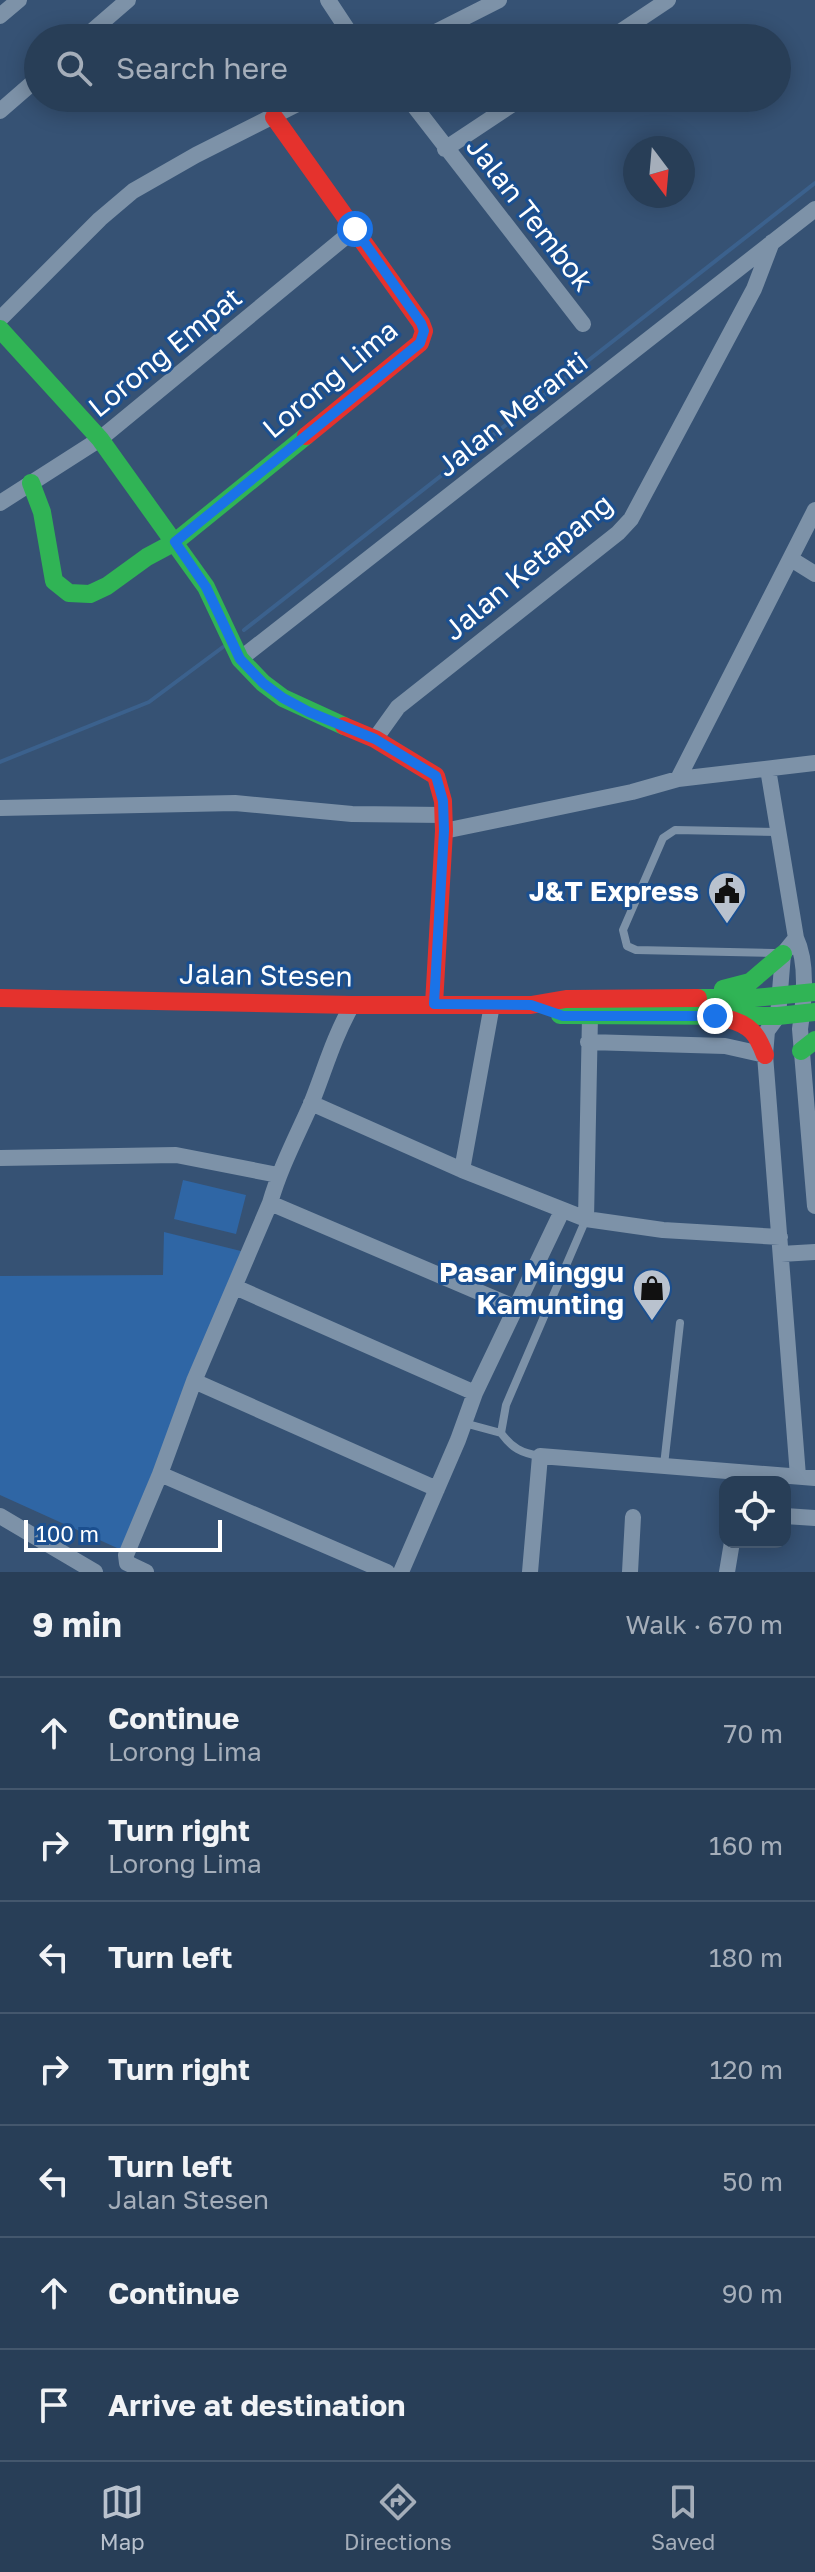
<!DOCTYPE html>
<html lang="en">
<head>
<meta charset="utf-8">
<style>
	body { margin:0; font-family:"Golos Text",sans-serif; background:#30455d; color:#f1f3f6 }
	.controls { position:absolute; right:24px; bottom:24px; display:grid; overflow:hidden; border-radius:16px; box-shadow:0 4px 20px #0003 }
	.controls button { width:72px; height:72px; display:grid; place-items:center; padding:0; border:0; border-bottom:2px solid #44576d; background:#283e57; color:#f1f3f6; font:40px sans-serif }
	.compass { position:absolute; left:623px; top:136px; width:72px; height:72px; border-radius:50%; background:#283e57; box-shadow:0 4px 20px #0003; rotate:164deg }
	.scale { position:absolute; left:24px; bottom:20px; width:198px; box-sizing:border-box; padding-left:8px; border:4px solid #fff; border-top:0; font-size:22px; line-height:28px; white-space:nowrap; color:#fff; -webkit-text-stroke:6px #1b4f8f; paint-order:stroke }
	.stop { position:absolute; width:24px; height:24px; margin:-18px; border:6px solid #1a73e8; border-radius:50%; background:#fff }
	.stop.end { background:#1a73e8; border-color:#fff; box-shadow:0 2px 8px #0008 }
	.list { margin:0; padding:0; list-style:none }
	h2 { display:flex; justify-content:space-between; align-items:center; height:104px; margin:0; padding:0 32px; font-size:34px }
	h2 small { font-size:26px; font-weight:400; color:#a5aeba }
	.list li { display:grid; grid-template-columns:52px 1fr auto; gap:24px; align-items:center; box-sizing:border-box; height:112px; padding:0 32px; border-top:2px solid #44576d }
	.list b { display:block; font-size:30px; white-space:nowrap }
	.list p { margin:0; font-size:26px; white-space:nowrap; color:#a5aeba }
	.list em { font-size:26px; font-style:normal; color:#a5aeba }
	.icon { flex:none; width:44px; height:44px; fill:none; stroke:currentColor; stroke-width:2; stroke-linecap:round; stroke-linejoin:round }
	.map { position:relative; flex:none; width:815px; height:1572px; overflow:hidden }
	.search { position:absolute; background:#283e57; box-shadow:0 4px 20px #0003; left:24px; right:24px; top:24px; height:88px; display:flex; align-items:center; gap:20px; box-sizing:border-box; padding:0 28px; border-radius:44px; color:#a5aeba; font-size:30px }
	.sheet { height:888px; background:#283e57 }
	nav { display:flex; justify-content:space-around; align-items:center; box-sizing:border-box; height:112px; border-top:2px solid #44576d; background:#283e57; font-size:22px; color:#a5aeba }
	nav a { display:grid; justify-items:center; gap:4px }
	nav .on { color:#b9c2ce }
	.map>svg:first-child { display:block }
	.green { fill:#2f66a5 }
	.lines { fill:none; stroke-linecap:round; stroke-linejoin:round }
	.stream { stroke:#3b618d; stroke-width:4 }
	.lane { stroke:#7d92a8; stroke-width:8 }
	.street { stroke:#7d92a8; stroke-width:16 }
	.fast { stroke:#30b455; stroke-width:18 }
	.jam { stroke:#e5322d; stroke-width:18 }
	.route { stroke:#1a73e8; stroke-width:10 }
	.labels { text-anchor:middle; stroke-width:6; stroke-linejoin:round; paint-order:stroke }
	.street-label { font-size:28px; fill:#fff; stroke:#1b4f8f }
	.poi-label { font-size:28px; font-weight:bold; fill:#fff; stroke:#1b4f8f; text-anchor:end }
</style>
</head>
<body>
<div class="map">
<svg width="815" height="1572" viewBox="0 0 815 1572">
	<rect width="100%" height="100%" fill="#365274"/>
	<path class="green" d="M 183,1180 L 246,1195 L 236,1234 L 174,1219 Z
		M 164,1232 L 253,1254 L 126,1552 L 0,1495 L 0,1276 L 163,1275 Z"/>
	<g class="lines">
		<path class="stream" d="M 244,630 L 815,183
			M 0,762 L 149,702 L 223,647"/>
		<path class="lane" d="M 774,953 L 636,950 L 627,946 L 623,930 L 663,838 L 675,830 L 778,832
			M 464,1423 L 501,1433
			M 540,1456 C 521,1453 512,1448 501,1433 L 506,1405 L 586,1219
			M 664,1465 L 680,1323"/>
		<path class="street" d="M 328,0 L 353,38
			M 0,16 L 19,0
			M 84,38 L 128,0
			M 424,38 L 499,0
			M 611,38 L 668,0
			M 408,98 L 583,324
			M 0,111 L 38,78
			M 445,149 L 522,98
			M 0,319 L 100,219 L 133,191 L 196,155 L 309,98
			M 0,503 L 100,439 L 355,229
			M 791,559 L 815,574
			M 240,659 L 815,209
			M 375,739 L 398,707 L 618,533 L 631,519 L 754,289 L 772,242
			M 768,769 L 796,938 C 808,963 804,1001 800,1029 L 815,1206
			M 678,779 L 815,510
			M 0,808 L 235,803 L 352,814 L 444,815
			M 444,831 L 632,792 L 678,779 L 815,763
			M 796,938 L 783,954 L 778,1016 L 767,1031 L 765,1055 L 798,1476
			M 588,1042 L 725,1046 L 765,1055
			M 311,1103 L 462,1170 L 586,1219 L 663,1230 L 780,1237
			M 0,1158 L 176,1155 L 278,1175
			M 462,1170 L 492,1005
			M 270,1203 L 514,1307
			M 586,1219 L 590,1016
			M 781,1254 L 815,1252
			M 235,1287 L 475,1393
			M 194,1381 L 437,1489
			M 160,1474 L 387,1572
			M 0,1516 L 95,1572
			M 785,1516 L 815,1518
			M 146,1572 L 127,1563 L 126,1555 L 160,1474 L 194,1381 L 270,1203 C 280,1168 296,1138 311,1104 C 325,1069 333,1039 352,1005
			M 401,1572 L 458,1440 L 475,1393 L 562,1211
			M 530,1572 L 540,1456 L 815,1478
			M 630,1572 L 633,1517
			M 727,1572 L 732,1542"/>
		<path class="fast" d="M 0,329 L 100,439 L 206,587 L 240,659 L 263,683 L 283,698 L 344,726
			M 31,483 L 42,512 L 54,581 L 69,593 L 90,594 L 107,586 L 147,557 L 175,542 L 306,436
			M 723,989 L 750,982 L 783,954
			M 698,998 L 754,998 L 815,992
			M 560,1015 L 778,1016 L 815,1012
			M 801,1051 L 815,1040"/>
		<path class="jam" d="M 274,117 L 421,323 L 424,331 L 420,343 L 306,436
			M 344,726 L 375,739 L 436,776 L 443,801 L 444,831 L 434,1004
			M 0,998 L 352,1005 L 531,1005 L 566,999 L 698,998
			M 728,1019 C 751,1025 757,1034 765,1055"/>
	</g>
	<g class="lines">
		<path class="route" d="M 355,229 L 421,323 L 424,331 L 420,343 L 175,542 L 206,587 L 240,659 L 263,683 L 283,698 L 309,712 L 375,739 L 436,776 L 443,801 L 444,831 L 434,1004 L 531,1005 L 563,1016 L 715,1016"/>
	</g>
	<defs>
		<g id="civic-pin" transform="scale(2)"><path d="M0 17L-7.5 6A9.5 9.5 0 1 1 7.5 6Z" fill="#b9c2ce" stroke="#1b4f8f"/><path d="M-.6-6.5H3V-4.5H.6V-3L4-1V1h2V6H-6V1h2V-1L-.6-3ZM-1.2 2.5V6h2.4V2.5Z" fill="#111"/></g>
		<g id="shop-pin" transform="scale(2)"><path d="M0 17L-7.5 6A9.5 9.5 0 1 1 7.5 6Z" fill="#b9c2ce" stroke="#1b4f8f"/><path d="M-5-2.5h2.3a2.7 3.5 0 0 1 5.4 0H5L5.5 6h-11ZM-1.5-2.5h3a1.5 2.3 0 0 0-3 0Z" fill="#111"/></g>
	</defs>
	<g fill-rule="evenodd">
		<use href="#civic-pin" x="727" y="891"/>
		<use href="#shop-pin" x="652" y="1288"/>
	</g>
	<g class="labels">
		<g class="street-label">
			<text transform="translate(530 214) rotate(52)" y="10">Jalan Tembok</text>
			<text transform="translate(165 352) rotate(-39)" y="10">Lorong Empat</text>
			<text transform="translate(330 379) rotate(-40)" y="10">Lorong Lima</text>
			<text transform="translate(512 414) rotate(-38)" y="10">Jalan Meranti</text>
			<text transform="translate(528 567) rotate(-40)" y="10">Jalan Ketapang</text>
			<text transform="translate(266 975) rotate(1)" y="10">Jalan Stesen</text>
		</g>
		<g class="poi-label">
			<text x="699" y="901">J&amp;T Express</text>
			<text x="624" y="1282">Pasar Minggu<tspan x="624" dy="32">Kamunting</tspan></text>
		</g>
	</g>
</svg>
<div class="controls">
<button><svg class="icon" aria-label="locate" viewBox="0 0 24 24"><circle cx="12" cy="12" r="6"/><path d="M12 2v4M12 18v4M2 12h4M18 12h4"/></svg></button>
</div>
<svg class="compass" viewBox="-18 -18 36 36"><path d="M0-13l5 13h-10z" fill="#e53935"/><path d="M0 13l5-13h-10z" fill="#a5aeba"/></svg>
<div class="scale">100 m</div>
<div class="stop" style="left:355px;top:229px"></div>
<div class="stop end" style="left:715px;top:1016px"></div>
<div class="search"><svg class="icon" aria-label="search" viewBox="0 0 24 24"><circle cx="10" cy="10" r="6"/><path d="M15 15l6 6"/></svg>Search here</div>
</div>
<section class="sheet">
<h2>9 min<small>Walk · 670 m</small></h2>
<ul class="list">
<li><svg class="icon" aria-label="ahead" viewBox="0 0 24 24"><path d="M12 20V5M6 11l6-6 6 6"/></svg><div><b>Continue</b><p>Lorong Lima</p></div><em>70 m</em></li>
<li><svg class="icon" aria-label="right" viewBox="0 0 24 24"><path d="M7 20v-9h11M14 6l5 5-5 5"/></svg><div><b>Turn right</b><p>Lorong Lima</p></div><em>160 m</em></li>
<li><svg class="icon" aria-label="left" viewBox="0 0 24 24"><path d="M17 20v-9H6M10 6l-5 5 5 5"/></svg><div><b>Turn left</b></div><em>180 m</em></li>
<li><svg class="icon" aria-label="right" viewBox="0 0 24 24"><path d="M7 20v-9h11M14 6l5 5-5 5"/></svg><div><b>Turn right</b></div><em>120 m</em></li>
<li><svg class="icon" aria-label="left" viewBox="0 0 24 24"><path d="M17 20v-9H6M10 6l-5 5 5 5"/></svg><div><b>Turn left</b><p>Jalan Stesen</p></div><em>50 m</em></li>
<li><svg class="icon" aria-label="ahead" viewBox="0 0 24 24"><path d="M12 20V5M6 11l6-6 6 6"/></svg><div><b>Continue</b></div><em>90 m</em></li>
<li><svg class="icon" aria-label="arrive" viewBox="0 0 24 24"><path d="M6 21V4h12l-3 4 3 4H6"/></svg><div><b>Arrive at destination</b></div></li>
</ul>
</section>
<nav>
<a class="on"><svg class="icon" aria-label="map" viewBox="0 0 24 24"><path d="M3 6l6-2 6 2 6-2v14l-6 2-6-2-6 2zM9 4v14M15 6v14"/></svg>Map</a>
<a><svg class="icon" aria-label="directions" viewBox="0 0 24 24"><path d="M12 3l9 9-9 9-9-9zM9 14v-3h6M13 9l2 2-2 2"/></svg>Directions</a>
<a><svg class="icon" aria-label="saved" viewBox="0 0 24 24"><path d="M7 4h10v16l-5-4-5 4z"/></svg>Saved</a>
</nav>
</body>
</html>
